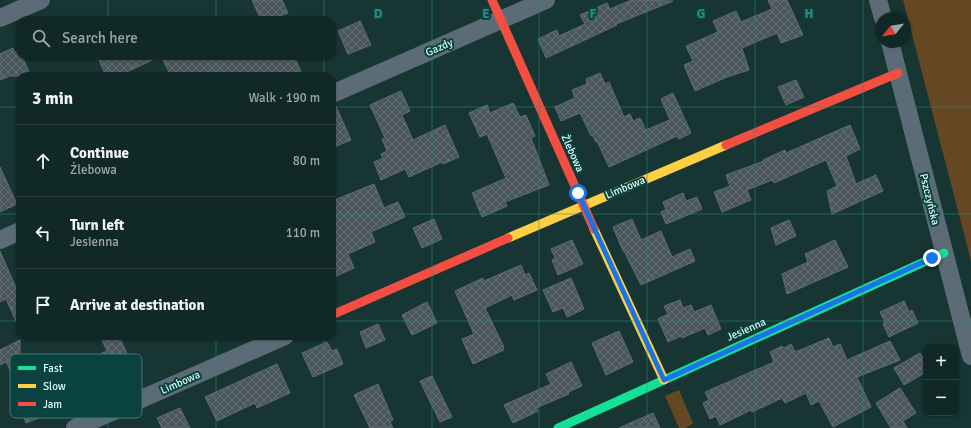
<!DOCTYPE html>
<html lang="en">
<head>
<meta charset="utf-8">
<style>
	body { margin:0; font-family:Signika,sans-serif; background:#19302e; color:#f1f3f6 }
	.controls { position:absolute; right:12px; bottom:12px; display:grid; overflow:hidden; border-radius:8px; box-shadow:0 1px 3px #0004 }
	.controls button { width:36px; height:36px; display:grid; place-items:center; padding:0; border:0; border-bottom:1px solid #304443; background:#102826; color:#f1f3f6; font:20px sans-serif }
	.compass { position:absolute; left:875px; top:12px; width:36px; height:36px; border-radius:50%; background:#102826; box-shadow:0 1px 3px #0004; rotate:240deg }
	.stop { position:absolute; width:12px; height:12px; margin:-9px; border:3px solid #1a73e8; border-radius:50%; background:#fff }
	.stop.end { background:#1a73e8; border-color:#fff; box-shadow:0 1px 4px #0008 }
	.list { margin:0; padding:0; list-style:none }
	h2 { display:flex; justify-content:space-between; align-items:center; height:52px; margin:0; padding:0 16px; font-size:17px }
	h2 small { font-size:13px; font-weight:400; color:#9ca6a7 }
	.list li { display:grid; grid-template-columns:26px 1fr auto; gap:12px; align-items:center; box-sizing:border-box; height:72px; padding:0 16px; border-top:1px solid #304443 }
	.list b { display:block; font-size:15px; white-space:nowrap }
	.list p { margin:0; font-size:13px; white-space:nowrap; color:#9ca6a7 }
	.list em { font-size:13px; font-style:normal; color:#9ca6a7 }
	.icon { flex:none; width:22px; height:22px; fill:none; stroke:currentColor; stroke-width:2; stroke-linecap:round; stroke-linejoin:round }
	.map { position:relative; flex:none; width:971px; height:428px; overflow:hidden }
	.search { position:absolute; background:#102826; box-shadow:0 1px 3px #0004; left:16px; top:16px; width:320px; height:44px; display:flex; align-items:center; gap:10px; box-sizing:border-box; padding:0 14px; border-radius:12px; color:#9ca6a7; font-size:15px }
	.panel { position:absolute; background:#102826; box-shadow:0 1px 3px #0004; left:16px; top:72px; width:320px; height:268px; border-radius:12px }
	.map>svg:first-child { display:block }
	.green { fill:#654823 }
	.building { fill:url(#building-cross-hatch); stroke:#626b73 }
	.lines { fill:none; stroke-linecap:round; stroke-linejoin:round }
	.street { stroke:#5c6c77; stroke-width:18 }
	.fast { stroke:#16e098; stroke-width:9 }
	.slow { stroke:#ffcf43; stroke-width:9 }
	.jam { stroke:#f24e42; stroke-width:9 }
	.route { stroke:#1a73e8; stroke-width:5 }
	.grid { fill:none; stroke:#2d8a82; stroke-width:1; stroke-opacity:0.55 }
	.labels { text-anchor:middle; stroke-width:4; stroke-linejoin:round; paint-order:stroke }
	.street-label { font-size:11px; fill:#d8f9f4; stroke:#09423e }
	.key { fill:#09423e; stroke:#477975; stroke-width:1 }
	.key-label { font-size:11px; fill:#d8f9f4 }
	.grid-label { font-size:13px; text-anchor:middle; font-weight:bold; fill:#2d8a82; stroke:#09423e; stroke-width:4; stroke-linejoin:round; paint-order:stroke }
</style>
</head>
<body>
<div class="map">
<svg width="971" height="428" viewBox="0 0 971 428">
	<defs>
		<pattern id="building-cross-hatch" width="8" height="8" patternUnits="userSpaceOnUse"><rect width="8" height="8" fill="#4b555c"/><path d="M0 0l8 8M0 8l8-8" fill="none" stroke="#646e74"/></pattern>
	</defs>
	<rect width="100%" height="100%" fill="#163533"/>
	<path class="green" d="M 903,0 L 971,0 L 971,261 L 970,257 Z
		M 679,390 L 693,423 L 686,428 L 679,428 L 665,396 Z"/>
	<path class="building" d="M 252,0 L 282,0 L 288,13 L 270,20 L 261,20 Z
		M 632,0 L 673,1 L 616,24 L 617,25 L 546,58 L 538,39 L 557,30 L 559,36 L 585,24 L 580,15 L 607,3 L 610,9 Z
		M 768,0 L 787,0 L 803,35 L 781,43 L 777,33 L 742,48 L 749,70 L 727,77 L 695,91 L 684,65 L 693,61 L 686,46 L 718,32 L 713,21 L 736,11 L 741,22 L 772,9 Z
		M 360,21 L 371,45 L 348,54 L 338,31 Z
		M 13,48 L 14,52 L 19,50 L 20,56 L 22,56 L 31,76 L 10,76 L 0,80 L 0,54 Z
		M 97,56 L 161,56 L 118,76 L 106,76 Z
		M 161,56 L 294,56 L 303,76 L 171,76 Z
		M 600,73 L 605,84 L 609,82 L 624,117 L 630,114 L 633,121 L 640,118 L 646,130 L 670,120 L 661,99 L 673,93 L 691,133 L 679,139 L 677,136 L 609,167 L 597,141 L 596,142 L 593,136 L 591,136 L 580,113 L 561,121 L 555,107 L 575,98 L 572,90 L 587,84 L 586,79 Z
		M 796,80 L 804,97 L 786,105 L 778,87 Z
		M 401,91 L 410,111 L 402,115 L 413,140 L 445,125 L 459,157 L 443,164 L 442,162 L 409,177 L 405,169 L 381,180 L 374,162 L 383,158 L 381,154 L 387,151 L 382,139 L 385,138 L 370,105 Z
		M 513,103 L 520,117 L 526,115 L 535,136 L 531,138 L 549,185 L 505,202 L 507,206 L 482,217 L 472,193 L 506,178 L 487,134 L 480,137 L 469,113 L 487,105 L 490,113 Z
		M 332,104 L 335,104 L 351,140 L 332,148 Z
		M 850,125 L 860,149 L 846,156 L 856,184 L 876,175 L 883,191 L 832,214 L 827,191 L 837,186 L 826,160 L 774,183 L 772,180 L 747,190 L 751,200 L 722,212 L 714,192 L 730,186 L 726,175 L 764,161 L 763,160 L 785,150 L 786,153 Z
		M 0,167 L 17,204 L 0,212 Z
		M 374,184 L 384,208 L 398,202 L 405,217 L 371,232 L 375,242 L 348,254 L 354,268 L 332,278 L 332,201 Z
		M 683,193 L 686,201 L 697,197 L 702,209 L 666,224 L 661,212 L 666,210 L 663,202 Z
		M 434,219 L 442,239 L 422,248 L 413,228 Z
		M 632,219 L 641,240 L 661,231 L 672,257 L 690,249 L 695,261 L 641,285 L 624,251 L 623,251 L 613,227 Z
		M 789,220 L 796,236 L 776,245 L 771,228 Z
		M 572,240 L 583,264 L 558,275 L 552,260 L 555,258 L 551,249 Z
		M 835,240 L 848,267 L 787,294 L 782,274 L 808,262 L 805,254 Z
		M 0,251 L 20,297 L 20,330 L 6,299 L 0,302 Z
		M 521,265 L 525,275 L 529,273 L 537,290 L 514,300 L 512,295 L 485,308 L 503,345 L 504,350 L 473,364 L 462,339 L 474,334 L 455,291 L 483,278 L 484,281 Z
		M 571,278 L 584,309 L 567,317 L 563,308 L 553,312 L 543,290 Z
		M 680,300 L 683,308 L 691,305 L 694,312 L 711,305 L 721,329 L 708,335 L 705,328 L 682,338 L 681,336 L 668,342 L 658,319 L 668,314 L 664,306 Z
		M 904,301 L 909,312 L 912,310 L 918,323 L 889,337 L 883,324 L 885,323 L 880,312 Z
		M 427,302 L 437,323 L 412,335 L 402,315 Z
		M 378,324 L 385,340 L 366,348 L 360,332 Z
		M 619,331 L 633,362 L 606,375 L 592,343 Z
		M 100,336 L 119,336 L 135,371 L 102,388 L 96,376 L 110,369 L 102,353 L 107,351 Z
		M 829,338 L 833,347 L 840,344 L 847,360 L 890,341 L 900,360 L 857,377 L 871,407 L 833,427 L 819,401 L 811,405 L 806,393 L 785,403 L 782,398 L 752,412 L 751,410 L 720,425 L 716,416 L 710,419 L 703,403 L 709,400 L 705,392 L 774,362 L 770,352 L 782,346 L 784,348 L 791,344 L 795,352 Z
		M 20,340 L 20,389 L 6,362 L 0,365 L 0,350 Z
		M 327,342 L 332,351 L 337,349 L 343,364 L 313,377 L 302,353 Z
		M 920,353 L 926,363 L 926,372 L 904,385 L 894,368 Z
		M 571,362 L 582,386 L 568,392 L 569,394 L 536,408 L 538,411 L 513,423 L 504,405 L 551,384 L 546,374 Z
		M 277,364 L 290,393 L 257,408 L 255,403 L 217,421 L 205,397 Z
		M 59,371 L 71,395 L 36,412 L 39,418 L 26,423 L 14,394 Z
		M 432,376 L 452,417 L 440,422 L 420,381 Z
		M 378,384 L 393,420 L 390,422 L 393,428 L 370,428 L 354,395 Z
		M 900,388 L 916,413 L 903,421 L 907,428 L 891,428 L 876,403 Z
		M 180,408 L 190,428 L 162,428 L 157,418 Z
		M 653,413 L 660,428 L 619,428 Z"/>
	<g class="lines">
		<path class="street" d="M 878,0 L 883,18
			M 0,18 L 41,0
			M 890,42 L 971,356
			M 332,94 L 546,0
			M 0,240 L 20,231
			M 75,428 L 285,336"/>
		<path class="fast" d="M 558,428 L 944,253"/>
		<path class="slow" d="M 594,229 L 664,380
			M 508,238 L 726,145"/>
		<path class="jam" d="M 492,0 L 594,229
			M 726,145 L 898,73
			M 332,315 L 508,238"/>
	</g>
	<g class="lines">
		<path class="route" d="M 578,193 L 664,380 L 932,258"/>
	</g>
	<path class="grid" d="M 108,0 L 108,20M 216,0 L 216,20M 324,0 L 324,20M 432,0 L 432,428M 539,0 L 539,428M 647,0 L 647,428M 755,0 L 755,428M 863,0 L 863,428M 108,56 L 108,76M 216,56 L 216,76M 324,56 L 324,76M 0,107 L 20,107M 332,107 L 971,107M 0,214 L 20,214M 332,214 L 971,214M 0,321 L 20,321M 332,321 L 971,321M 108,336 L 108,428M 216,336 L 216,428M 324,336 L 324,428"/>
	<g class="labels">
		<g class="street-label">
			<text transform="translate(439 47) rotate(-24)" y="4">Gazdy</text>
			<text transform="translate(573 153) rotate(66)" y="4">Żlebowa</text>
			<text transform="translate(625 187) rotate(-23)" y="4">Limbowa</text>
			<text transform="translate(930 199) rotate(76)" y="4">Pszczyńska</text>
			<text transform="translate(746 329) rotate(-24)" y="4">Jesienna</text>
			<text transform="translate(180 382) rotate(-24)" y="4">Limbowa</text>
		</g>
	</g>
	<rect x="10" y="354" width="132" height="64" rx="6" class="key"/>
	<rect x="18" y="366" width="18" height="4" fill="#16e098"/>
	<rect x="18" y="384" width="18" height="4" fill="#ffcf43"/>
	<rect x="18" y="402" width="18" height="4" fill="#f24e42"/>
	<g class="key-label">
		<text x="43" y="372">Fast</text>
		<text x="43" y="390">Slow</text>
		<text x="43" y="408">Jam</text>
	</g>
	<g class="grid-label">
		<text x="378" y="18">D</text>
		<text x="486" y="18">E</text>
		<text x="593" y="18">F</text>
		<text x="701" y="18">G</text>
		<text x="809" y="18">H</text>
	</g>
</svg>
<div class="controls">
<button>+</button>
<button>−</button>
</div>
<svg class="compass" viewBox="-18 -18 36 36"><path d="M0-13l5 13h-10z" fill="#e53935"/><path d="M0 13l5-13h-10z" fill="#9ca6a7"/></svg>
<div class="stop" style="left:578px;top:193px"></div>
<div class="stop end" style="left:932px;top:258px"></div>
<div class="search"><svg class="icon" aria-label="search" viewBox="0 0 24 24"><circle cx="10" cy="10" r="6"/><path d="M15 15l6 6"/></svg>Search here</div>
<section class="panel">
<h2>3 min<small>Walk · 190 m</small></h2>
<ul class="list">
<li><svg class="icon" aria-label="ahead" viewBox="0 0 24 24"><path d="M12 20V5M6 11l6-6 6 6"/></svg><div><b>Continue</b><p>Żlebowa</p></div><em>80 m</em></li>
<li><svg class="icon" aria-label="left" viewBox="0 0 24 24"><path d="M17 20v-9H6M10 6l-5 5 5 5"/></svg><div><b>Turn left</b><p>Jesienna</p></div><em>110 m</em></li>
<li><svg class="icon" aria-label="arrive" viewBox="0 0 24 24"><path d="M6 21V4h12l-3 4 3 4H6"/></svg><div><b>Arrive at destination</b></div></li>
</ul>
</section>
</div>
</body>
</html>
